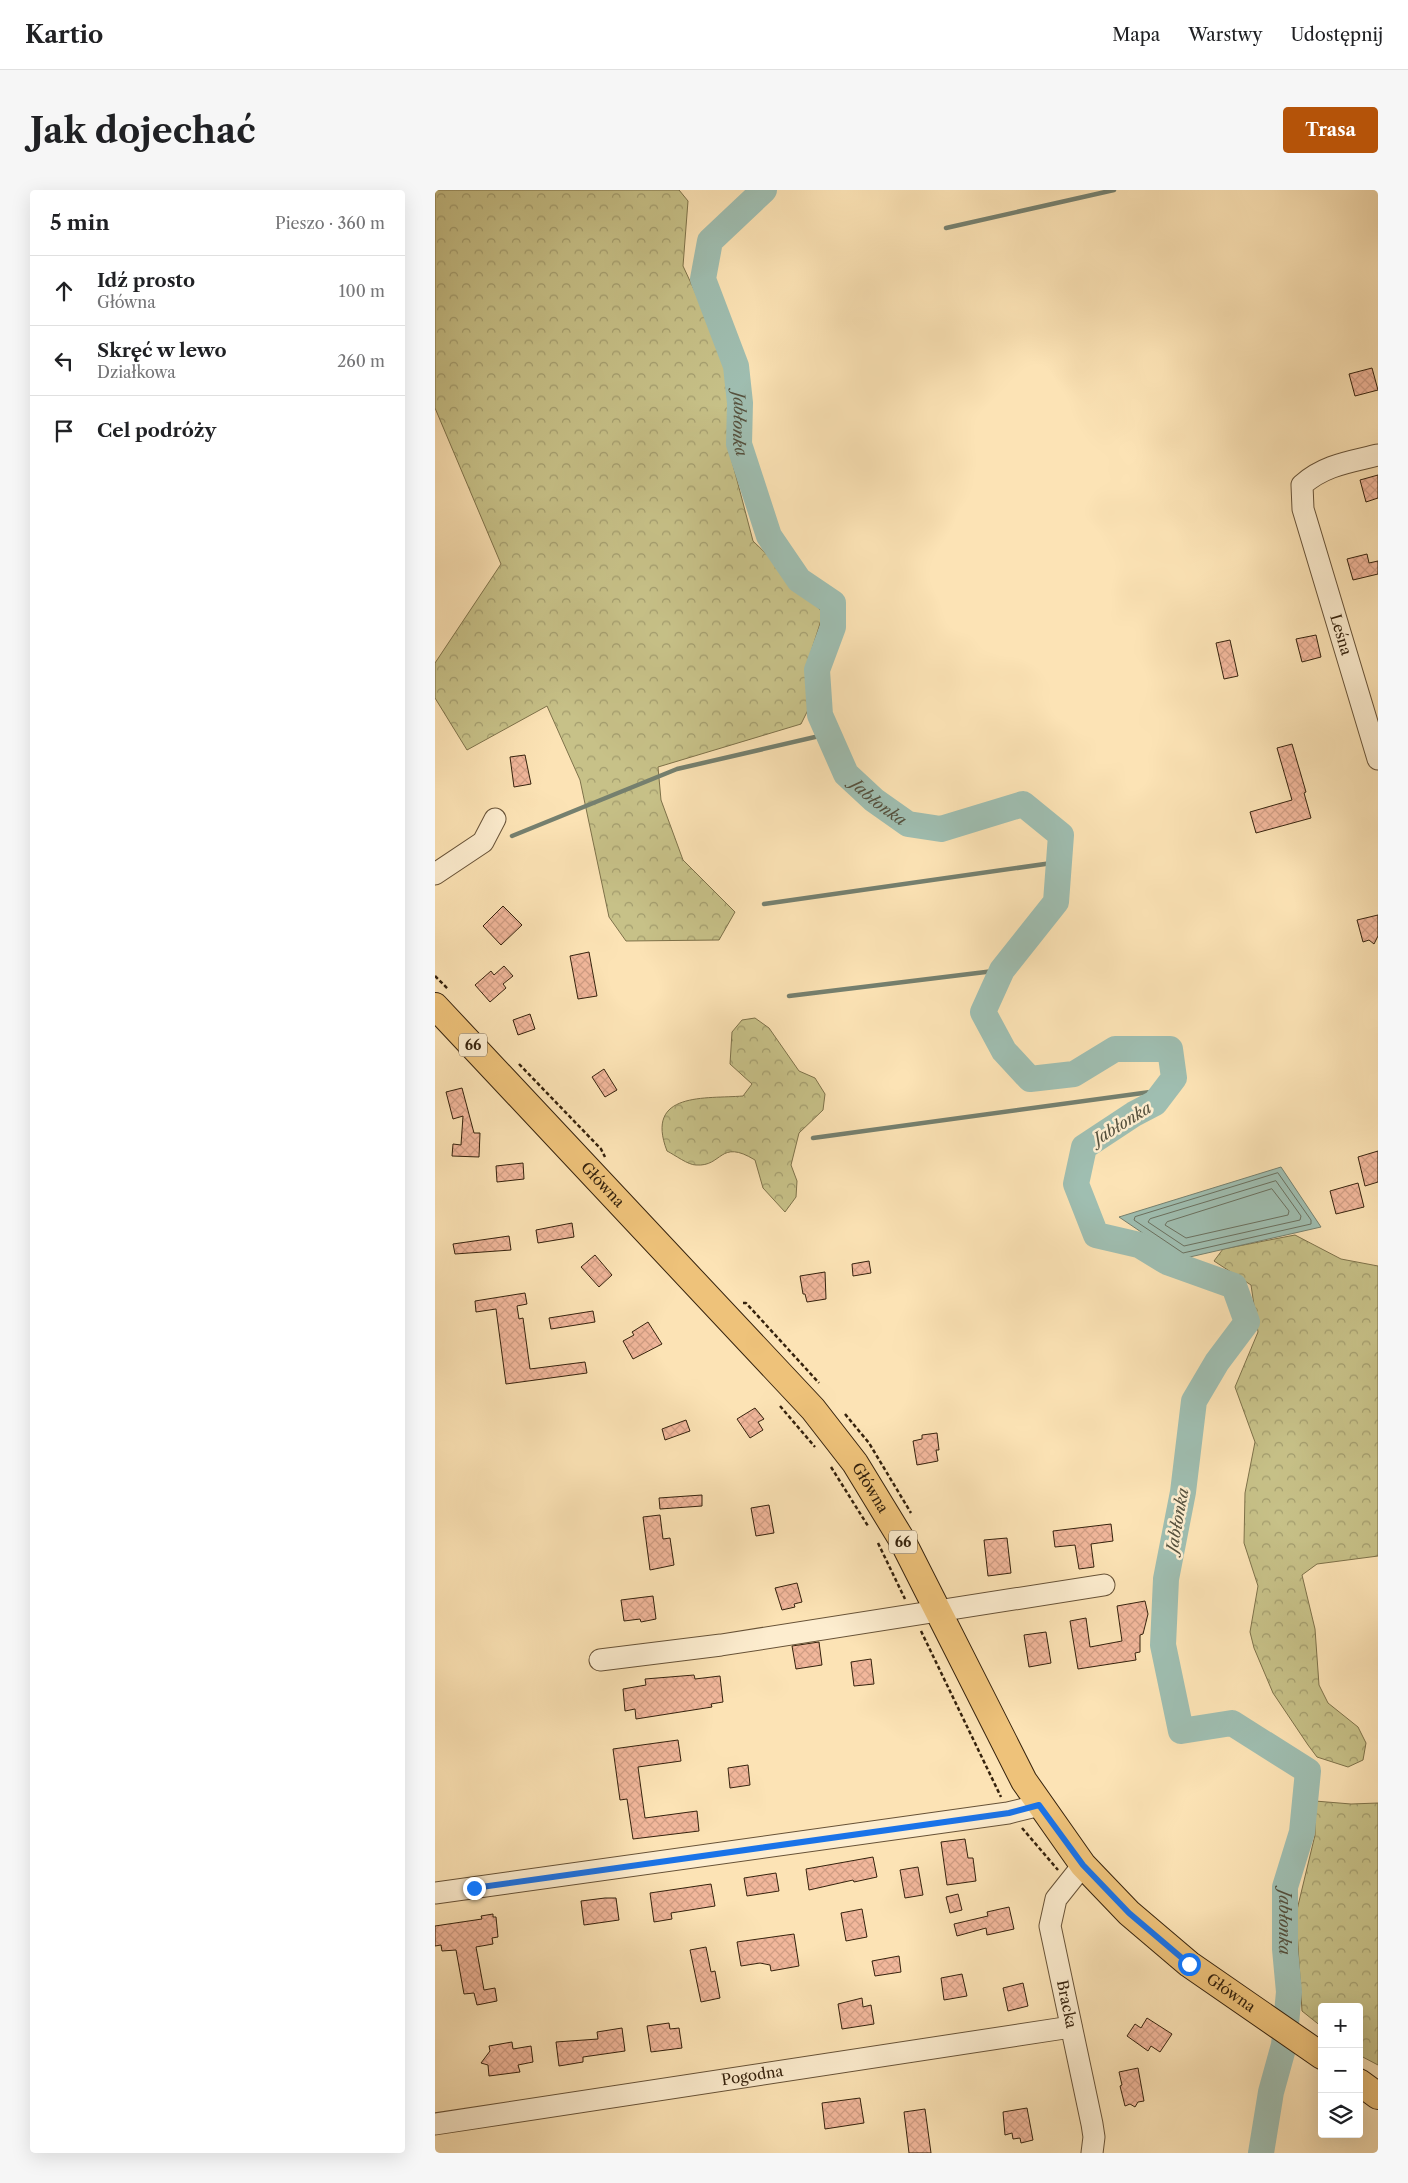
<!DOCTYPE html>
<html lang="pl">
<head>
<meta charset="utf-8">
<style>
	body { margin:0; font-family:"Libre Caslon Text",serif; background:#f6f6f6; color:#202124 }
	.controls { position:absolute; right:15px; bottom:15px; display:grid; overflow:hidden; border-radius:5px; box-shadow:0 5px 20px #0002 }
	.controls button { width:45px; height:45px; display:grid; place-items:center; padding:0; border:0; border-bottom:1px solid #e0e0e0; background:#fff; color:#202124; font:25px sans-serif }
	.stop { position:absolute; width:15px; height:15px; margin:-11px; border:4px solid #1a73e8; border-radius:50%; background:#fff }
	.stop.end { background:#1a73e8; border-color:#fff; box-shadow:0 1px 5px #0008 }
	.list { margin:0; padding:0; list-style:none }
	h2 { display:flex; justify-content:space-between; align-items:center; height:65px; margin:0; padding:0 20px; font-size:21px }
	h2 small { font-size:16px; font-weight:400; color:#757577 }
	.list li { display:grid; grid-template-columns:32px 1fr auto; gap:15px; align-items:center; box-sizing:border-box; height:70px; padding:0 20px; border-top:1px solid #e0e0e0 }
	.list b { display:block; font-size:19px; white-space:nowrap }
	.list p { margin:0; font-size:16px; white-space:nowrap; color:#757577 }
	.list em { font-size:16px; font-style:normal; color:#757577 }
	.icon { flex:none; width:28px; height:28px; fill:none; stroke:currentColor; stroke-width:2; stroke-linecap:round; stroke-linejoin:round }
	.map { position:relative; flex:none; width:943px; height:1963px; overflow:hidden; border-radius:5px }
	header { display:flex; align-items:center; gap:30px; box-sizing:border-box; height:70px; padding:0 25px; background:#fff; border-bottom:1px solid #e0e0e0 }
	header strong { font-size:24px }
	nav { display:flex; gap:28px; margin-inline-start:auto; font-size:18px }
	.intro { display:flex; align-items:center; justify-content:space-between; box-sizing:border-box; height:120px; padding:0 30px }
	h1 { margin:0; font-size:35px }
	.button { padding:12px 22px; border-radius:5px; background:#b45309; color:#fff; font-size:18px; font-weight:700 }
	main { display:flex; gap:30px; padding:0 30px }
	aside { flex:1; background:#fff; border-radius:5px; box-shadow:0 5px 20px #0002 }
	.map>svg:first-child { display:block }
	.forest { fill:url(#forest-crowns); stroke:#7e724a }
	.water { fill:#9fbeb1; stroke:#75806f }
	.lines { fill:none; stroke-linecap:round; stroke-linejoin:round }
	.shore { stroke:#6a705f; stroke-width:1 }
	.stream { stroke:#75806f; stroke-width:4.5 }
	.river { stroke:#9fbeb1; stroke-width:26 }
	.building { fill:url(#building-cross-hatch); stroke:#35220d }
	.minor-casing { stroke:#675237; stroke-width:23 }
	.major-casing { stroke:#35220d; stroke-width:28 }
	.path { stroke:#35220d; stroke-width:2.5; stroke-dasharray:4 2.5; stroke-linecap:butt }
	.minor { stroke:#fdedcf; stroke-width:21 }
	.major { stroke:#eec27a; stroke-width:26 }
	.route { stroke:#1a73e8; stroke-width:6 }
	.labels { text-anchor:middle; stroke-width:5; stroke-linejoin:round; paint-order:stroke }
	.shield { fill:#fdedcf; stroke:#715f47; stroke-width:1 }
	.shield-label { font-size:14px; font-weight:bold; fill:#35220d }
	.street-label { font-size:15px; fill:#35220d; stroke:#fdedcf }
	.water-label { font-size:16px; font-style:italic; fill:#55513e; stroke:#fdedcf }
</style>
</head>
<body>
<header>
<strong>Kartio</strong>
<nav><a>Mapa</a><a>Warstwy</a><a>Udostępnij</a></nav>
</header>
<div class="intro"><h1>Jak dojechać</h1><a class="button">Trasa</a></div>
<main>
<aside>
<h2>5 min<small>Pieszo · 360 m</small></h2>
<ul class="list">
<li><svg class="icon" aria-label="ahead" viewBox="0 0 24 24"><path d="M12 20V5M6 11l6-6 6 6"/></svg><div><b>Idź prosto</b><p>Główna</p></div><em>100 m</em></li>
<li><svg class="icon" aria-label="left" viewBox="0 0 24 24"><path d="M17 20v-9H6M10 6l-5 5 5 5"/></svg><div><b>Skręć w lewo</b><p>Działkowa</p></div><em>260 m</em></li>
<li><svg class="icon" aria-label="arrive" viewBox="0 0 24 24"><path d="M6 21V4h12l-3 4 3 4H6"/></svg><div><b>Cel podróży</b></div></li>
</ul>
</aside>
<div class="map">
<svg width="943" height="1963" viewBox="0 0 943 1963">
	<defs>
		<pattern id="forest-crowns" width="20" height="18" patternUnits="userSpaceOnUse" patternTransform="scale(1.25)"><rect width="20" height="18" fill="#c7c188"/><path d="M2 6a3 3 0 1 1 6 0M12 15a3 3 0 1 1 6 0" fill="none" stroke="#a29c6e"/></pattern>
		<pattern id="building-cross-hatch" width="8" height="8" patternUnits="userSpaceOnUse" patternTransform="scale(1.25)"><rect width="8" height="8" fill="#f2b79b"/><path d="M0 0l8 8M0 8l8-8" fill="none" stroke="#d09d84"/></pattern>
	</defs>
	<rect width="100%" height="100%" fill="#fce3b5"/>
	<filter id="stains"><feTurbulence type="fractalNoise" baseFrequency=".004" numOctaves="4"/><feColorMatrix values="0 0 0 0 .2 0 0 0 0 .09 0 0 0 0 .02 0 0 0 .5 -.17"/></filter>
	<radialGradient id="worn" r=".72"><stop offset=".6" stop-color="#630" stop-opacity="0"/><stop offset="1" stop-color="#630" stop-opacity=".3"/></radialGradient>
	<path class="forest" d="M 0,0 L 244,0 L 253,11 L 248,76 L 291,168 L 297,271 L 318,351 L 375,406 L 388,424 L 371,478 L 377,512 L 366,534 L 223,577 L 226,610 L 248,670 L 300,722 L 284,750 L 191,751 L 174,727 L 145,590 L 112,516 L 32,560 L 0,508 L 0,473 L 66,374 L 0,218 Z
		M 320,828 L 334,838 L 364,881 L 380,888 L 390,904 L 388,920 L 364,943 L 356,975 L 362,991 L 361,1007 L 350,1022 L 328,998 L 320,970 C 284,948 288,977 261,975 C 253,975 240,965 232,961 C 209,901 271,909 308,906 L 317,894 L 295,874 L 297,842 L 307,830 Z
		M 860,1045 L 906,1069 L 943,1076 L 943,1366 L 882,1374 L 867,1385 L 880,1439 L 884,1495 L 893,1513 L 923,1537 L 931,1553 L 928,1570 L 913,1577 L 882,1567 L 873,1555 L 838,1503 L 819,1458 L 815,1442 L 823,1396 L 809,1353 L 810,1303 L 820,1252 L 800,1197 L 823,1142 L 816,1095 L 779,1071 L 788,1059 Z
		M 880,1611 L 916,1614 L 943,1613 L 943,1875 L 924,1865 L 924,1817 L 887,1817 L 887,1837 L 867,1821 L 861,1724 L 880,1645 Z"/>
	<path class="water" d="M 846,977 L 886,1037 L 746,1069 L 684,1027 Z"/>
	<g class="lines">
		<path class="shore" d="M 843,983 L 876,1030 L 876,1034 L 748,1063 L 699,1030 L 700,1027 Z
			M 841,991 L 866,1026 L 865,1030 L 749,1056 L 713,1032 L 715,1029 Z
			M 837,999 L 854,1021 L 853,1025 L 751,1048 L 730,1035 L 732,1032 Z"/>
		<path class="stream" d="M 511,38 L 679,0
			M 77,646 L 242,579 L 393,544
			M 329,714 L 624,672
			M 354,806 L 567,780
			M 378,948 L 730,900"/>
		<path class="river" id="s1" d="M 329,0 L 275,51 L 268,89 L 301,176 L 305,213 L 304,254 L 334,346 L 364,390 L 398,413 L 398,437 L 382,480 L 385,525 L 411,584 L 439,610 L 473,634 L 506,639 L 588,614 L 626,645 L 621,712 L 567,780 L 548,822 L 569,861 L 595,889 L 639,884 L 680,859 L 735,859 L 739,888 L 720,913 L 699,924 L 649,957 L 641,994 L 661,1045 L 704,1055 L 732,1072 L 799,1096 L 812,1132 L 782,1172 L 759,1211 L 748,1302 L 731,1389 L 728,1455 L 746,1541 L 797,1533 L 873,1581 L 867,1642 L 850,1697 L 850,1759 L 854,1802 L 849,1855 L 836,1902 L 826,1963"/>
	</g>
	<path class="building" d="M 937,178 L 943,200 L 920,206 L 914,184 Z
		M 943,285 L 943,308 L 931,312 L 925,290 Z
		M 932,364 L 934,373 L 943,371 L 943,384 L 918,390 L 912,369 Z
		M 881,445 L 886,467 L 867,472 L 861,449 Z
		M 795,450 L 803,486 L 789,489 L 781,453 Z
		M 857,554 L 871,602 L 869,603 L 876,628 L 821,643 L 815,622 L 857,610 L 842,558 Z
		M 90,565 L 96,594 L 79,597 L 75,567 Z
		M 68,716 L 87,735 L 66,755 L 48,736 Z
		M 943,725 L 943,746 L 939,754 L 934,750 L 928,752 L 922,730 Z
		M 154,762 L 162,806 L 143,809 L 135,766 Z
		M 69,776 L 78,786 L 68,794 L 71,798 L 55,812 L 40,795 L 56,781 L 59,785 Z
		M 95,824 L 100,839 L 83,845 L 78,830 Z
		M 169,879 L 182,900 L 170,907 L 157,887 Z
		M 27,898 L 39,943 L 45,943 L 44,967 L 17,966 L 18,954 L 26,955 L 28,926 L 18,929 L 11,902 Z
		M 943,961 L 943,992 L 930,996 L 923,967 Z
		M 88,973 L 89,989 L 62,992 L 61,976 Z
		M 923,993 L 929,1017 L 901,1024 L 895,1001 Z
		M 137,1033 L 139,1047 L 103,1053 L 101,1040 Z
		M 74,1046 L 76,1060 L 20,1064 L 18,1054 Z
		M 160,1065 L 177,1085 L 164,1097 L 146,1077 Z
		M 434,1071 L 436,1083 L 418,1086 L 417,1074 Z
		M 390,1082 L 391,1109 L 372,1112 L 370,1104 L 368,1104 L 365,1086 Z
		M 90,1103 L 92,1114 L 82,1116 L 84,1129 L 88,1128 L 95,1179 L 150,1172 L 152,1183 L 71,1194 L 61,1119 L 41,1122 L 40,1111 Z
		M 158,1121 L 160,1132 L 116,1139 L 114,1128 Z
		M 213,1132 L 227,1154 L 198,1169 L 188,1151 L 199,1145 L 197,1142 Z
		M 320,1218 L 329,1229 L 323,1232 L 328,1240 L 315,1248 L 302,1229 Z
		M 251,1230 L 255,1241 L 230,1250 L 227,1239 Z
		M 502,1243 L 504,1260 L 501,1260 L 503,1271 L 482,1275 L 478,1251 L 487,1249 L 487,1245 Z
		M 267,1305 L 267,1316 L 225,1319 L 224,1308 Z
		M 334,1315 L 339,1343 L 321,1346 L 316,1318 Z
		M 225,1325 L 228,1349 L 235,1348 L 239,1375 L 215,1380 L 208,1327 Z
		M 676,1334 L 678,1351 L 656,1354 L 659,1377 L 644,1379 L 640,1355 L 620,1357 L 618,1341 Z
		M 572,1348 L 576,1383 L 553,1386 L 549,1350 Z
		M 362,1393 L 367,1412 L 359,1414 L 360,1417 L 347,1420 L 340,1398 Z
		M 218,1406 L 221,1429 L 206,1432 L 205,1429 L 189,1431 L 186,1410 Z
		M 710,1411 L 713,1424 L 708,1444 L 705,1445 L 705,1462 L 700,1463 L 701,1470 L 643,1479 L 635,1431 L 651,1428 L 655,1457 L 687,1451 L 682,1416 Z
		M 611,1442 L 616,1473 L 594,1477 L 589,1445 Z
		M 384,1452 L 387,1475 L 361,1479 L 357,1456 Z
		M 436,1469 L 439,1494 L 419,1496 L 416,1472 Z
		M 259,1485 L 260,1489 L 285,1486 L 288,1512 L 276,1514 L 277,1517 L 201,1529 L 200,1519 L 190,1521 L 188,1499 L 211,1495 L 210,1489 Z
		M 243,1550 L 246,1571 L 203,1577 L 210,1628 L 262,1621 L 264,1641 L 198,1649 L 192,1609 L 185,1610 L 178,1559 Z
		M 313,1575 L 315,1595 L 295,1598 L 293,1578 Z
		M 530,1649 L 533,1668 L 538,1668 L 541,1691 L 512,1695 L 506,1652 Z
		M 438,1667 L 442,1687 L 419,1692 L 418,1690 L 374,1700 L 371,1679 Z
		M 483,1677 L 488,1705 L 470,1708 L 465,1680 Z
		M 341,1683 L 344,1701 L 312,1706 L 309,1688 Z
		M 276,1694 L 280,1716 L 236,1723 L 237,1729 L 219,1732 L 215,1703 Z
		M 523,1704 L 527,1720 L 515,1723 L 511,1707 Z
		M 170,1708 L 181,1708 L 184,1730 L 149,1735 L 146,1711 Z
		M 574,1717 L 579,1739 L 552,1745 L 551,1738 L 522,1746 L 519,1734 L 553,1726 L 552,1722 Z
		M 427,1719 L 432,1747 L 411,1751 L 406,1723 Z
		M 58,1724 L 58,1727 L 61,1727 L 63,1747 L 57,1748 L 58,1754 L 41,1757 L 49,1800 L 60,1798 L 62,1811 L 42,1815 L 39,1803 L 29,1804 L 21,1760 L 7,1761 L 6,1755 L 0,1756 L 0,1736 L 47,1729 L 46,1726 Z
		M 359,1744 L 364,1776 L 336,1781 L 335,1775 L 325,1773 L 306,1776 L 302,1752 Z
		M 271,1757 L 276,1782 L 280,1781 L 285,1808 L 266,1812 L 255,1760 Z
		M 464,1766 L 466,1782 L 440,1786 L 437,1771 Z
		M 527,1784 L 532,1806 L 509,1810 L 506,1788 Z
		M 588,1793 L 593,1816 L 573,1821 L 568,1798 Z
		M 427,1808 L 428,1817 L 436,1815 L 439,1834 L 407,1839 L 403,1814 Z
		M 712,1828 L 737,1844 L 725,1862 L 716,1856 L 713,1861 L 692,1846 L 700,1834 L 706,1838 Z
		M 234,1833 L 235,1839 L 244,1838 L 247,1858 L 216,1862 L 212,1836 Z
		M 187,1838 L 190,1861 L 148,1867 L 148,1872 L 124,1876 L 121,1852 L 163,1849 L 162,1842 Z
		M 77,1852 L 78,1859 L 96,1856 L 98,1872 L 83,1875 L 85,1882 L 54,1886 L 53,1875 L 46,1873 L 55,1861 L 54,1856 Z
		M 703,1878 L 709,1911 L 703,1912 L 700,1917 L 695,1914 L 690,1916 L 685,1896 L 687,1895 L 684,1882 Z
		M 425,1908 L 429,1933 L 390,1939 L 387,1913 Z
		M 592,1918 L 598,1950 L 586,1953 L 585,1948 L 578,1949 L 577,1943 L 570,1945 L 568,1922 Z
		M 490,1919 L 496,1963 L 474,1963 L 469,1922 Z"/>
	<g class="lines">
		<g class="minor-casing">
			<g id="minor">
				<path id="s2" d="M 943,265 C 915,272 889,275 867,295 L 868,319 L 943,569"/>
				<path d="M 0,684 L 48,652 L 60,629"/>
				<path d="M 165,1470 L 286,1455 L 669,1395"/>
				<path id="s3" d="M 648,1675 L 621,1709 L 615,1736 L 657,1934 L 659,1947 L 657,1963"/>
				<path d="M 0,1703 L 573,1623 L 605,1615"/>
				<path id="s4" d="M 0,1934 L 636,1837"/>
			</g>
		</g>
		<g class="major-casing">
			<g id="major">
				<path id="s5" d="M 0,816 L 378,1219 L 420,1273 L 467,1350 L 589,1591 L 648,1675 L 694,1723 L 754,1774 L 887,1866"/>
				<path d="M 924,1892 L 943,1906"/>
			</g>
		</g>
		<path class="path" d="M 0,786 L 13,799
			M 84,874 L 166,959 L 170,967
			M 308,1113 L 311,1113 L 384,1193
			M 345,1216 L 380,1257
			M 410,1224 L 434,1253 L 476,1323
			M 396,1277 L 433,1336
			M 443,1353 L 470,1409
			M 486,1441 L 566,1607
			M 587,1638 L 623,1680"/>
		<use href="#minor" class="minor"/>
		<use href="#major" class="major"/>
	</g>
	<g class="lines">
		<path class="route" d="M 39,1698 L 574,1623 L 604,1615 L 648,1675 L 694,1723 L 754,1774"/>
	</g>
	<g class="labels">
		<g class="shield">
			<rect x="24" y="843.5" width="28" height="23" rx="4"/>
			<rect x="454" y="1340.5" width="28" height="23" rx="4"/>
		</g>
		<g class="shield-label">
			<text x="38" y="860">66</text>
			<text x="468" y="1357">66</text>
		</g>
		<g class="street-label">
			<text dy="5" stroke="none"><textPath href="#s2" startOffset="238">Leśna</textPath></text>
			<text dy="5" stroke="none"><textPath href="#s5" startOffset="245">Główna</textPath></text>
			<text dy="5" stroke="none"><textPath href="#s5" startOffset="650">Główna</textPath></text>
			<text dy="5" stroke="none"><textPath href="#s5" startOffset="1280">Główna</textPath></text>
			<text dy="5" stroke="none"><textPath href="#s3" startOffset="151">Bracka</textPath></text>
			<text dy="5" stroke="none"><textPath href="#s4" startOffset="321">Pogodna</textPath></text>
		</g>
		<g class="water-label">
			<text dy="6" stroke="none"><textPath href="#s1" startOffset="264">Jabłonka</textPath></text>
			<text dy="6" stroke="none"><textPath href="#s1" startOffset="698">Jabłonka</textPath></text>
			<text transform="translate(687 933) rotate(-32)" y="6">Jabłonka</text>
			<text transform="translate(742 1330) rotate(-80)" y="6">Jabłonka</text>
			<text dy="6" stroke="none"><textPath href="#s1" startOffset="2481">Jabłonka</textPath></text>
		</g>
	</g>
	<rect width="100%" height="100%" filter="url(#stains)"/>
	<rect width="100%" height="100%" fill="url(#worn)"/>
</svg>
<div class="controls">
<button>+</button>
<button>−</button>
<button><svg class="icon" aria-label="layers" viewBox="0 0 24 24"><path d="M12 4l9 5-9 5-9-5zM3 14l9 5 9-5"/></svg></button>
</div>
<div class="stop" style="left:754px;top:1774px"></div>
<div class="stop end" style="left:39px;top:1698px"></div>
</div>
</main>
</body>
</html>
